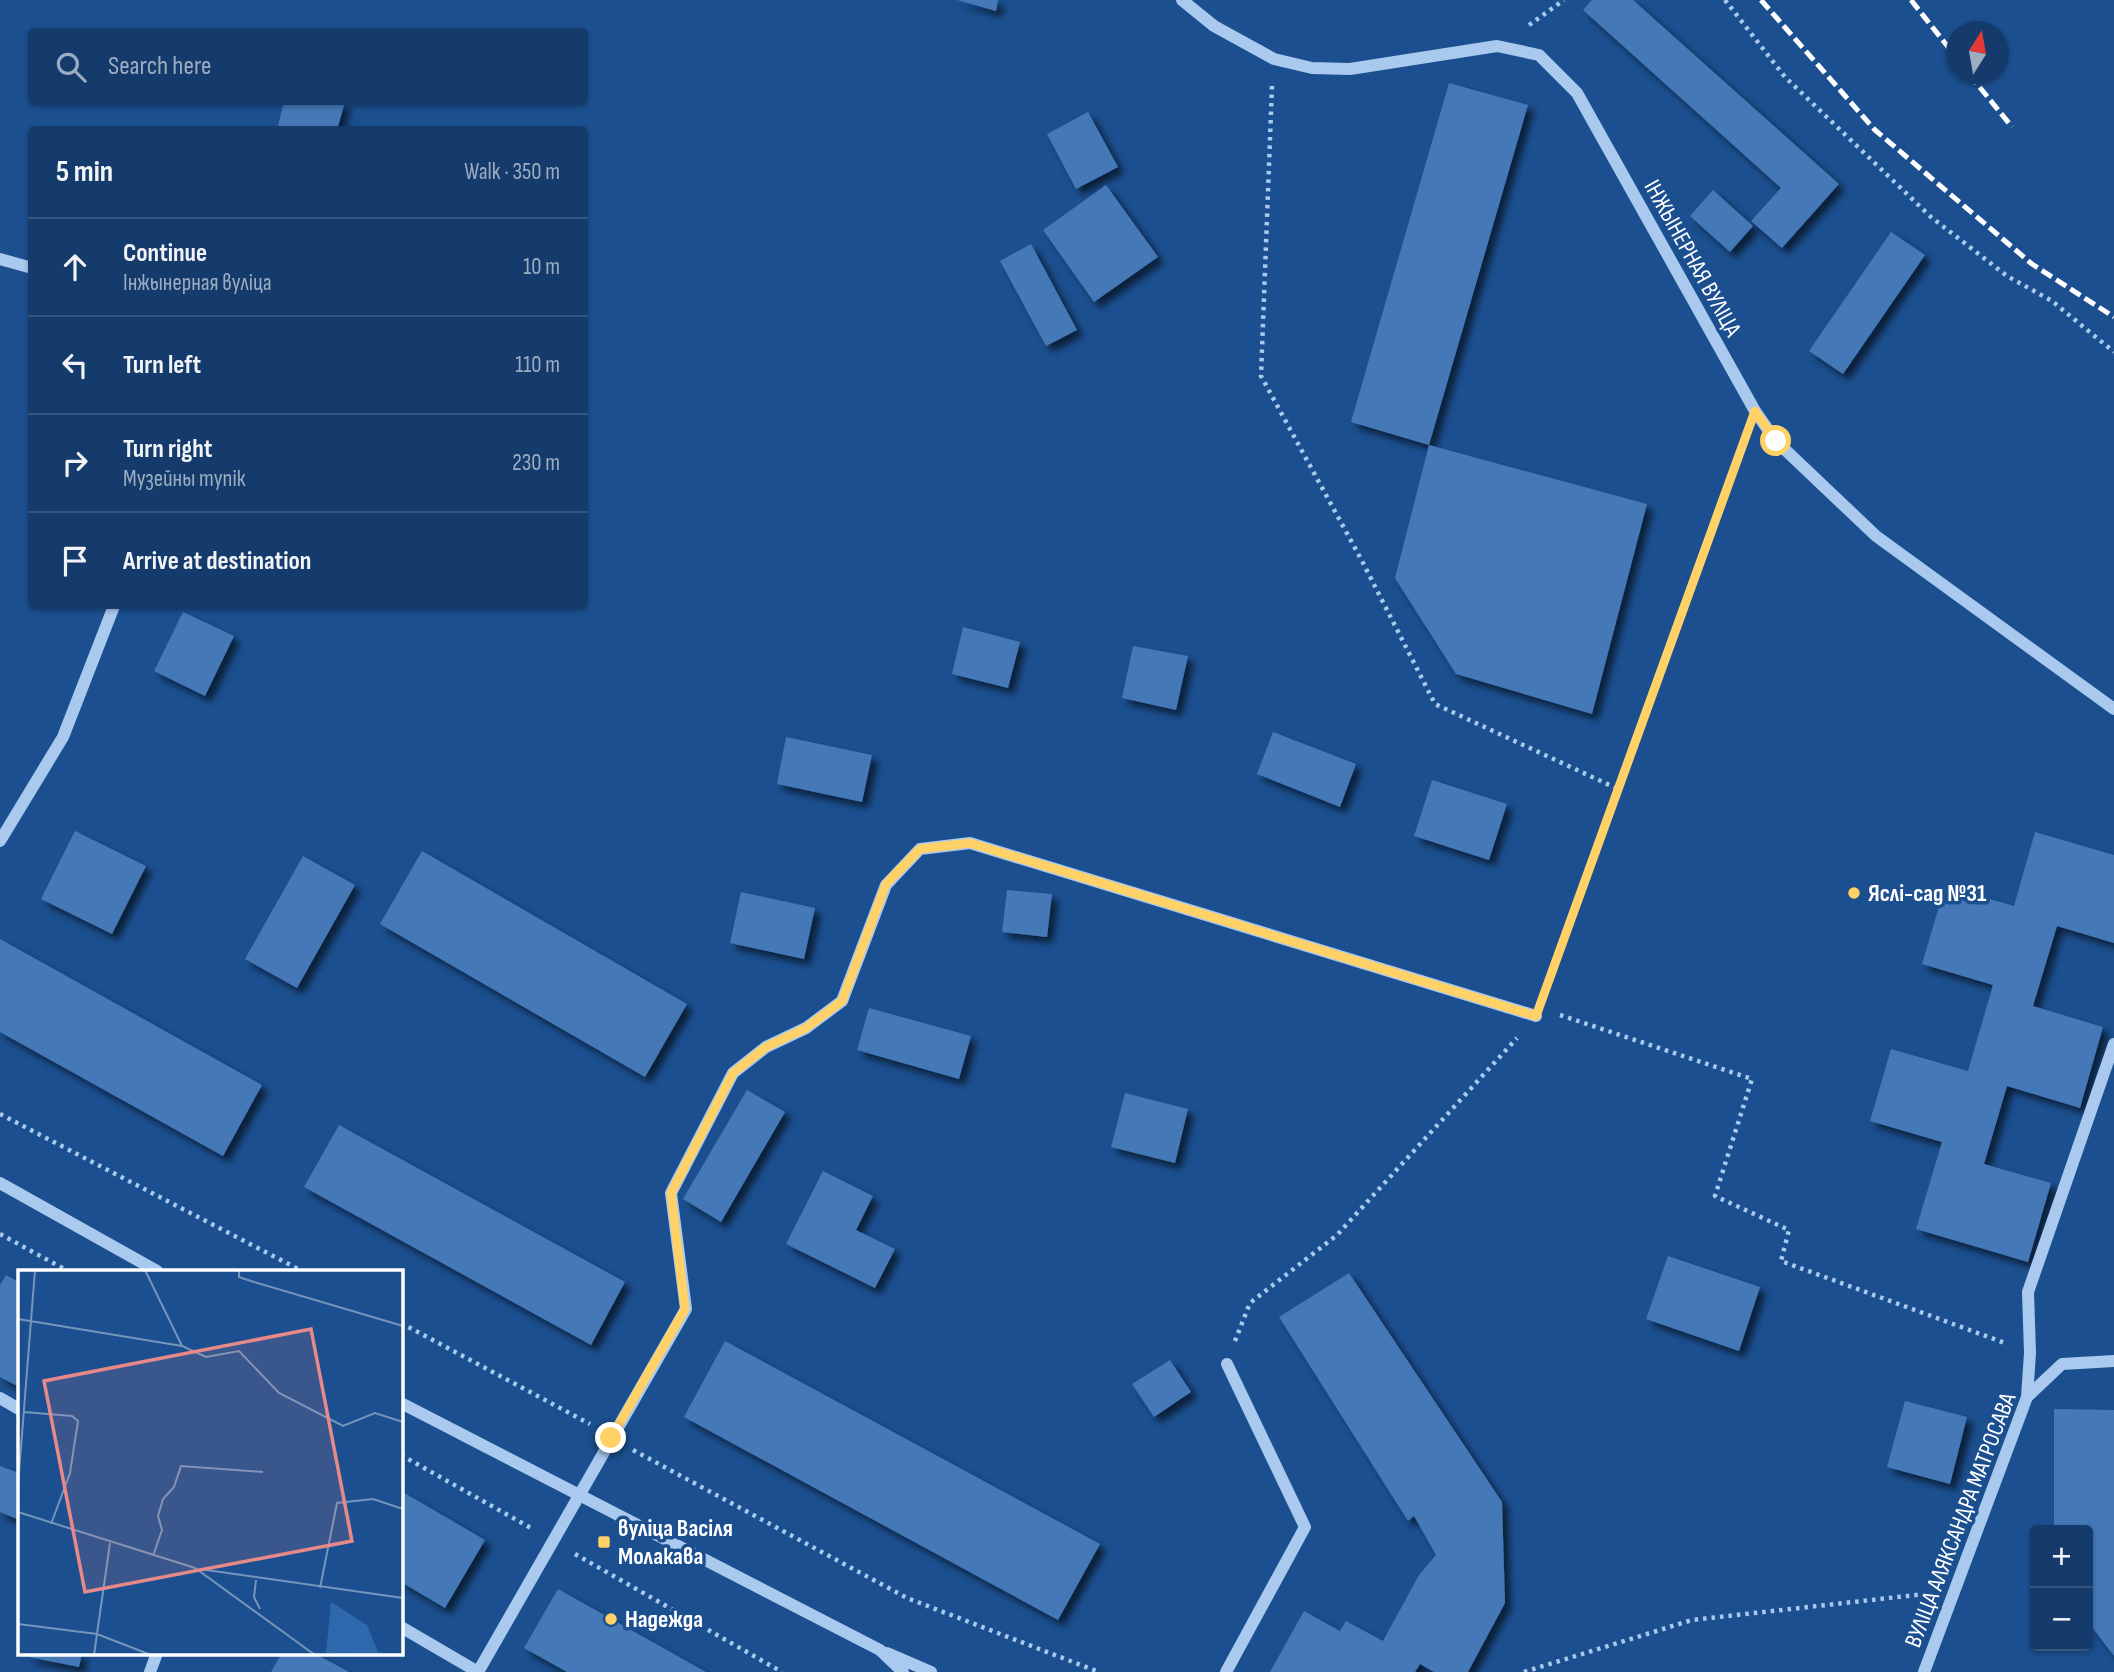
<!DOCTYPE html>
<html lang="en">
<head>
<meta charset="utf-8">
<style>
	body { margin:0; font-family:"Sofia Sans Condensed",sans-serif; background:#214673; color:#f1f3f6 }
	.controls { position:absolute; right:21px; bottom:21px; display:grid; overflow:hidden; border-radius:7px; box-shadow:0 2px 5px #0004 }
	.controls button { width:63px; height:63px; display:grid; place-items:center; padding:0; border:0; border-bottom:2px solid #33557e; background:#143b6b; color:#f1f3f6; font:35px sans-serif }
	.compass { position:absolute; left:1946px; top:21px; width:63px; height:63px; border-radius:50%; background:#143b6b; box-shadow:0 2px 5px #0004; rotate:11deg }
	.stop { position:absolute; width:21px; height:21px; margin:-16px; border:5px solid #ffd166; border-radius:50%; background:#fff }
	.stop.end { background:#ffd166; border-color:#fff; box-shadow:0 2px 7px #0008 }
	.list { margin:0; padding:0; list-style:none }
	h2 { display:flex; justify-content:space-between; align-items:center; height:91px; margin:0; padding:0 28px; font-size:30px }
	h2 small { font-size:23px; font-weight:400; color:#9dadc1 }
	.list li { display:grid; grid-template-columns:46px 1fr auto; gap:21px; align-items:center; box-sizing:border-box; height:98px; padding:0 28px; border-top:2px solid #33557e }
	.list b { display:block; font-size:26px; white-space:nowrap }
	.list p { margin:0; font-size:23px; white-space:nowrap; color:#9dadc1 }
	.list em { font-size:23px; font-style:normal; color:#9dadc1 }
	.icon { flex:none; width:38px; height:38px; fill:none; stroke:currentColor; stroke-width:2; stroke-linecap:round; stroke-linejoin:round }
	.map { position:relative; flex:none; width:2114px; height:1672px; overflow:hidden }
	.search { position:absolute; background:#143b6b; box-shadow:0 2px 5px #0004; left:28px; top:28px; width:560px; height:77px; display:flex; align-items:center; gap:18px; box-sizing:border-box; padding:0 24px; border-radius:7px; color:#9dadc1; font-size:26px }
	.panel { position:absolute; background:#143b6b; box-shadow:0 2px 5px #0004; left:28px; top:126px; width:560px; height:483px; border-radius:7px }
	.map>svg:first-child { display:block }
	.building { fill:#4478b7; filter:url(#shadow) }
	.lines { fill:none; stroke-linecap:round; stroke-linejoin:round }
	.path { stroke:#a9c9ee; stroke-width:4.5; stroke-dasharray:3.5 5; stroke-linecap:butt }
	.minor { stroke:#a9c9ee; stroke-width:12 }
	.rail { stroke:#fff; stroke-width:5; stroke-dasharray:12 5; stroke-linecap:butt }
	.route { stroke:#ffd166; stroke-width:9 }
	.poi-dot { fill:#ffd166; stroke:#1b4f8f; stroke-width:2.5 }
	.labels { text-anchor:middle; stroke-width:7; stroke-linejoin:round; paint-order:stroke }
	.street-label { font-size:24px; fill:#fff; stroke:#1b4f8f }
	.poi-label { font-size:24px; font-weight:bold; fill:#fff; stroke:#1b4f8f; text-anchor:start }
	.inset-road { fill:none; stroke:#7695bc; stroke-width:2 }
	.view { fill:#e88989; fill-opacity:0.15; stroke:#e88989; stroke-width:3.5 }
	.inset-edge { fill:none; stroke:#fff; stroke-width:3.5 }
</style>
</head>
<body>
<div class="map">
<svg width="2114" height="1672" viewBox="0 0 2114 1672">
	<defs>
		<filter id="shadow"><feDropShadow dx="6" dy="6" stdDeviation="3.5" flood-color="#0009"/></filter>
	</defs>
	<rect width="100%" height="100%" fill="#1b4f8f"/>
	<path class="building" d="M 957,0 L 998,0 L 996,11 Z
		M 1592,0 L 1633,0 L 1839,184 L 1782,248 L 1751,221 L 1781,188 L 1583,10 Z
		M 1449,83 L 1528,105 L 1429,445 L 1647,504 L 1592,714 L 1456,674 L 1395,578 L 1429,445 L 1351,422 Z
		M 284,102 L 345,102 L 337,130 L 277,130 Z
		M 1088,112 L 1118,167 L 1076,189 L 1047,134 Z
		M 1106,185 L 1158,257 L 1094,302 L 1043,230 Z
		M 1713,190 L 1753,226 L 1730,252 L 1690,216 Z
		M 1891,232 L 1925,255 L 1843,374 L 1809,351 Z
		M 1031,244 L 1077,330 L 1046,346 L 1000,261 Z
		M 183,612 L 234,636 L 205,696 L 154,671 Z
		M 963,627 L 1020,642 L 1008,688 L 952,674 Z
		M 1133,646 L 1188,656 L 1176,710 L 1122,698 Z
		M 1273,732 L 1356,764 L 1340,807 L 1257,774 Z
		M 786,737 L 872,755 L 862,802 L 777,784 Z
		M 1432,780 L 1507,804 L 1489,860 L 1414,836 Z
		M 75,831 L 146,866 L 112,934 L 41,899 Z
		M 2035,832 L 2114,855 L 2114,943 L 2057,926 L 2033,1006 L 2103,1027 L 2080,1108 L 2007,1086 L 1984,1164 L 2051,1183 L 2028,1262 L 1916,1229 L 1942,1142 L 1870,1121 L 1891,1049 L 1968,1071 L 1993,985 L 1922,964 L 1945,886 L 2014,906 Z
		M 422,851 L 687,1004 L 645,1077 L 380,924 Z
		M 303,856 L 355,885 L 297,988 L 245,959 Z
		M 1007,890 L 1052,894 L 1047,937 L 1002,932 Z
		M 741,892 L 815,908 L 804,959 L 730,943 Z
		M 0,939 L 262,1085 L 223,1156 L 0,1032 Z
		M 869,1008 L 971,1036 L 959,1079 L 857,1050 Z
		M 747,1090 L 785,1112 L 721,1222 L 683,1199 Z
		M 1125,1093 L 1188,1109 L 1175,1163 L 1111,1147 Z
		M 339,1125 L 625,1282 L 591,1345 L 304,1187 Z
		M 823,1171 L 873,1196 L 856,1230 L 895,1249 L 875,1288 L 786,1244 Z
		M 1668,1256 L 1760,1287 L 1739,1351 L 1646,1319 Z
		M 1349,1273 L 1502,1502 L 1505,1603 L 1468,1672 L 1434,1672 L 1420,1664 L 1415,1672 L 1270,1672 L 1304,1611 L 1340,1631 L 1346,1621 L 1383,1641 L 1419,1575 L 1436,1555 L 1414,1516 L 1408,1521 L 1279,1317 Z
		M 6,1275 L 19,1282 L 19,1387 L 0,1377 L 0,1285 Z
		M 725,1341 L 1100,1544 L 1058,1620 L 684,1417 Z
		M 1170,1360 L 1191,1392 L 1154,1417 L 1132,1384 Z
		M 1905,1401 L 1967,1417 L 1950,1484 L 1887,1467 Z
		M 2054,1409 L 2114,1410 L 2114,1656 L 2088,1622 L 2088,1530 L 2054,1530 Z
		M 0,1466 L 19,1473 L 19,1520 L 0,1512 Z
		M 401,1491 L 485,1540 L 445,1608 L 401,1582 Z
		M 558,1589 L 706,1672 L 567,1672 L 524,1648 Z
		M 30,1653 L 82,1653 L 79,1667 L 29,1657 Z
		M 282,1653 L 314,1653 L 349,1672 L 271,1672 Z"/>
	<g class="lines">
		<path class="path" d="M 1725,0 L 1785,77 L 1931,217 L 2007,276 L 2052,301 L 2114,352
			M 1529,25 L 1564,0
			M 1272,86 L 1261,376 L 1361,559 L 1435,704 L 1618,789
			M 1545,992 L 1744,441
			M 1560,1015 L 1752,1079 L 1715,1196 L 1789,1230 L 1781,1261 L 2005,1343
			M 0,1114 L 302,1271
			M 0,1234 L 68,1271
			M 401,1323 L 590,1424
			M 1235,1341 L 1250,1303 L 1337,1235 L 1517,1038
			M 633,1450 L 907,1598 L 1099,1672
			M 401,1455 L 531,1528
			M 575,1554 L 782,1672
			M 1524,1672 L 1692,1620 L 1925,1594"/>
		<path class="minor" d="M 1182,0 L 1214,26 L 1274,59 L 1312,68 L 1350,69 L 1497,46 L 1539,55 L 1577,93 L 1755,411 L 1776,441 L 1876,536 L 2114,709
			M 0,259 L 32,268
			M 0,841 L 63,737 L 114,606
			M 0,1183 L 157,1271
			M 2027,1397 L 2030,1353 L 2028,1292 L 2114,1044
			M 0,1398 L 19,1409
			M 401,1403 L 880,1650 L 903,1672
			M 401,1627 L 478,1672
			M 887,1653 L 931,1672
			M 150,1672 L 157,1653
			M 478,1672 L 686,1309 L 671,1193 L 733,1073 L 766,1047 L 806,1028 L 842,1001 L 886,885 L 920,849 L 970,843 L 1536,1016
			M 1226,1672 L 1305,1527 L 1227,1364
			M 1924,1672 L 2027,1397 L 2062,1364 L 2114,1361"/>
		<path class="rail" d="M 1761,0 L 1875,130 L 2032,264 L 2114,317
			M 1911,0 L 1956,57
			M 1969,74 L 2012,127"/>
	</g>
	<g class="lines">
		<path class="route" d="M 611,1438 L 685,1309 L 671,1193 L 733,1073 L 766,1047 L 806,1028 L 842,1001 L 886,884 L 920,849 L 970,843 L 1536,1016 L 1755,411 L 1776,441"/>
	</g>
	<g class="poi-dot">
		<circle cx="1854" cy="893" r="7"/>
		<rect x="597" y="1535" width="14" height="14" rx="3.5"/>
		<circle cx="611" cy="1619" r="7"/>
	</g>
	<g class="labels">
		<g class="street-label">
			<text transform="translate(1693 258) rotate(61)" y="8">ІНЖЫНЕРНАЯ ВУЛІЦА</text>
			<text transform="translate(1960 1520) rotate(-69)" y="8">ВУЛІЦА АЛЯКСАНДРА МАТРОСАВА</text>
		</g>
		<g class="poi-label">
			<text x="1868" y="901">Яслі-сад №31</text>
			<text x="618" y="1536">вуліца Васіля<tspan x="618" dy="28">Молакава</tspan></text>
			<text x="625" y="1627">Надежда</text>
		</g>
	</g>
	<g transform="translate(18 1270)">
		<rect width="385" height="385" fill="#1b4f8f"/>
		<path d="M 313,332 L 349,355 L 360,382 L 370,385 L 308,383 Z" fill="#2e69ad"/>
		<path class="inset-road" d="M 127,0 L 164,76 L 188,87 L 221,81 L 261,123 L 325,156 L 357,143 L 385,152M 221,0 L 221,7 L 236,12 L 385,56M 0,49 L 164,76M 6,142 L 54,146 L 60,151 L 52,203 L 33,254M 0,215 L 17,0M 0,242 L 177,298 L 297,385M 135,286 L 144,260 L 140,246 L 145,229 L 156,217 L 163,196 L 245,202M 181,299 L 385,328M 238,310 L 236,327 L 242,339M 302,318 L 319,233 L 355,229 L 385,239M 0,354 L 79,364 L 133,385M 76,385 L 92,273"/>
		<path class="view" d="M 293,59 L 334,271 L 67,322 L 26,111 Z"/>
		<rect width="385" height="385" class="inset-edge"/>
	</g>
</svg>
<div class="controls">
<button>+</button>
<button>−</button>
</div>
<svg class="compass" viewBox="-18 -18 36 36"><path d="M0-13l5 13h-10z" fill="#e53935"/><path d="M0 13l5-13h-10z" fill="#9dadc1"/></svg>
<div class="stop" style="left:1776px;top:441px"></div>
<div class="stop end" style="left:611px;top:1438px"></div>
<div class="search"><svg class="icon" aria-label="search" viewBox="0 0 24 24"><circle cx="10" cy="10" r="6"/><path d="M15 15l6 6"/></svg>Search here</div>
<section class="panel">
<h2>5 min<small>Walk · 350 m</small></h2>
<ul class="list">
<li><svg class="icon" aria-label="ahead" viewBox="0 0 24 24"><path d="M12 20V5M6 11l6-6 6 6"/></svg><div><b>Continue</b><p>Інжынерная вуліца</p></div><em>10 m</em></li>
<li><svg class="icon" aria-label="left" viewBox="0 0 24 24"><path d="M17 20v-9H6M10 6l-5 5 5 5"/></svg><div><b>Turn left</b></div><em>110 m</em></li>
<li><svg class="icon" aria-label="right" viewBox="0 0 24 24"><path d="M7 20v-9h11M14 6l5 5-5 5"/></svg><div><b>Turn right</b><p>Музейны тупік</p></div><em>230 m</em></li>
<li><svg class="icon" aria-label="arrive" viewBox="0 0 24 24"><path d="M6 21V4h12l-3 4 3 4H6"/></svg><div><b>Arrive at destination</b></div></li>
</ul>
</section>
</div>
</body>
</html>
